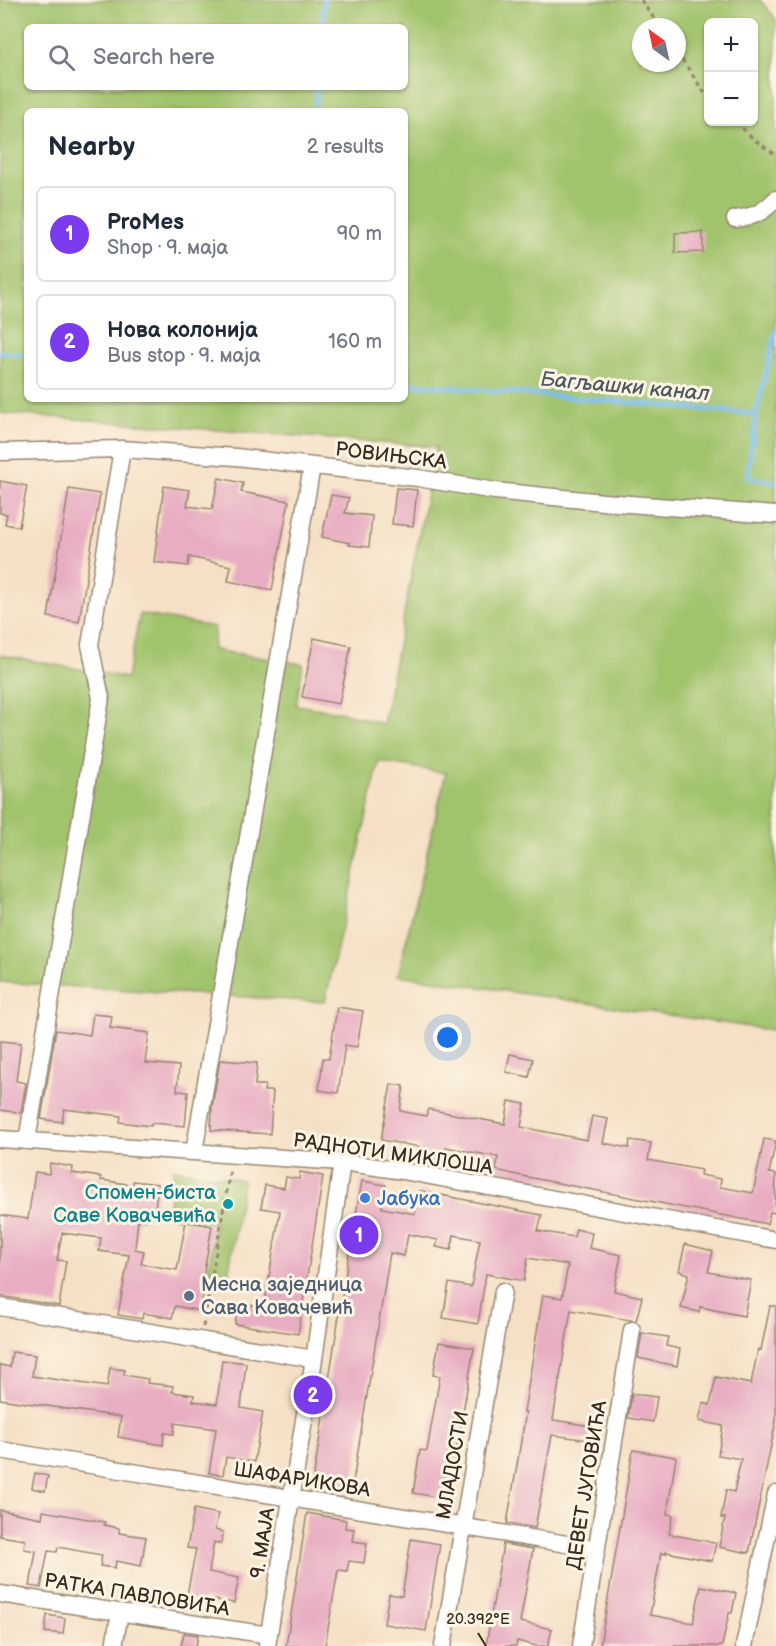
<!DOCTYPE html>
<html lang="en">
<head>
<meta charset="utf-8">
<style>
	body { margin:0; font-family:"Balsamiq Sans",sans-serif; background:#f6f6f7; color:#1f2937 }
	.controls { position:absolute; right:18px; top:18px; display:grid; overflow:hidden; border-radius:9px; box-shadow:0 2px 4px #0004 }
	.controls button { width:54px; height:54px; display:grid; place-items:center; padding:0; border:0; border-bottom:2px solid #e0e1e3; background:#fff; color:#1f2937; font:30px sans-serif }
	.compass { position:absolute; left:632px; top:18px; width:54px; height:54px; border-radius:50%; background:#fff; box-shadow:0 2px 4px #0004; rotate:327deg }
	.you { position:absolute; left:448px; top:1038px; width:21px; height:21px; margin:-15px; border:4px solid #fff; border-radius:50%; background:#1a73e8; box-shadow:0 0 0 9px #1a73e833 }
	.badge { display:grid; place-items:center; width:39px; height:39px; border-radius:50%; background:#7c3aed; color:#fff; font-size:20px; font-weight:700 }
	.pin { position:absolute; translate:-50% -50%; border:3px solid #fff; box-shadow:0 2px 6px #0006 }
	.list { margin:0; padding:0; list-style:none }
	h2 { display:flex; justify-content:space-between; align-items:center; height:78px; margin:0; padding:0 24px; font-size:26px }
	h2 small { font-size:20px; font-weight:400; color:#747a83 }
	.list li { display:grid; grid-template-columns:39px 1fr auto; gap:18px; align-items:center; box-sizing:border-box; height:96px; margin:0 12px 12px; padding:0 12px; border:2px solid #e0e1e3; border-radius:9px }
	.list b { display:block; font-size:22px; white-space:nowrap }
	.list p { margin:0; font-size:20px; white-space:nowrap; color:#747a83 }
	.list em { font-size:20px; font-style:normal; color:#747a83 }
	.icon { flex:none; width:33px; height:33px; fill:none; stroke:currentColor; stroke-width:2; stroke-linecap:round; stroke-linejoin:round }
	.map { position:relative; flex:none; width:776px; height:1646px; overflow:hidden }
	.search { position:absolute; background:#fff; box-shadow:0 2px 4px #0004; left:24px; top:24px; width:384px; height:66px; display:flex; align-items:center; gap:15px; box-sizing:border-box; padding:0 21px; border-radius:9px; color:#747a83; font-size:22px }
	.panel { position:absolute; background:#fff; box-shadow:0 2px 4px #0004; left:24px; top:108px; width:384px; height:294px; border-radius:9px }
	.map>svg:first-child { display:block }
	.green { fill:#a1c36c; stroke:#6e7645; stroke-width:1.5; fill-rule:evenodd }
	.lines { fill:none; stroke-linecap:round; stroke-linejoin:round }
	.stream { stroke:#7bbff2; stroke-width:4.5 }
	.building { fill:#e8adc2 }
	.minor-casing { stroke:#988572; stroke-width:19 }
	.path { stroke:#988572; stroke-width:3; stroke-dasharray:4.5 4.5; stroke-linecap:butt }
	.minor { stroke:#fff; stroke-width:16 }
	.ticks { fill:none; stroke:#3b2a1e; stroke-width:2 }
	.shop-dot { fill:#3f7fe0; stroke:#fcf5e5; stroke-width:2 }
	.culture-dot { fill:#0f9aa8; stroke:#fcf5e5; stroke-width:2 }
	.service-dot { fill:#5c6f8a; stroke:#fcf5e5; stroke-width:2 }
	.labels { text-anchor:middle; stroke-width:6; stroke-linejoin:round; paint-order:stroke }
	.street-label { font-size:20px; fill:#3b2a1e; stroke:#fcf5e5 }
	.culture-label { font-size:20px; fill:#0d838f; stroke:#fcf5e5; text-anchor:end }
	.shop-label { font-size:20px; fill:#366cbe; stroke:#fcf5e5; text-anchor:start }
	.service-label { font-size:20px; fill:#4e5e75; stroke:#fcf5e5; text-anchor:start }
	.water-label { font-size:21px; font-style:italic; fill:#4e575e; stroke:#fcf5e5 }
	.ticks-label { font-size:15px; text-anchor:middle; fill:#3b2a1e; stroke:#fcf5e5; stroke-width:6; stroke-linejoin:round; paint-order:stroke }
</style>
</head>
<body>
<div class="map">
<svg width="776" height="1646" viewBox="0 0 776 1646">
	<rect width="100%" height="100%" fill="#fcf5e5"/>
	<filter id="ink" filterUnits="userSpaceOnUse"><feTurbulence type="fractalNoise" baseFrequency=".0167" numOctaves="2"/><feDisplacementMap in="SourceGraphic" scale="12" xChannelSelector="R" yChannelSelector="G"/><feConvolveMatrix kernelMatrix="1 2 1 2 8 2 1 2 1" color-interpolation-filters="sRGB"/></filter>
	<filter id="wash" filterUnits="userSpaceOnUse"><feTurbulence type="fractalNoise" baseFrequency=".008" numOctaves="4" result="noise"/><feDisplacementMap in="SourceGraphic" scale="24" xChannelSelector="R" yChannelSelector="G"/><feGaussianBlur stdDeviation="1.35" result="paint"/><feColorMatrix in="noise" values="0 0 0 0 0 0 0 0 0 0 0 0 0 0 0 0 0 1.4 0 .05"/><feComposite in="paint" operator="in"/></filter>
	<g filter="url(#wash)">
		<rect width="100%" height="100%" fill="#f5e0c5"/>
		<path class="green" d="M 0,0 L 760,0 L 776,19 L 776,1031 L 398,975 L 446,773 L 379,761 L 325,1002 L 0,982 L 0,655 L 127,678 L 140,614 L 215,627 L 213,650 L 303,664 L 296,705 L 344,713 L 383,724 L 436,447 L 0,413 ZM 708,22 L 754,22 L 754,122 L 708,122 ZM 27,27 L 405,27 L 405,87 L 27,87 ZM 641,27 L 677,27 L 677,63 L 641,63 ZM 27,111 L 405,111 L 405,399 L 27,399 Z
			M 174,1169 L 243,1180 L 228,1276 L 208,1273 L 215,1223 L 167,1216 Z"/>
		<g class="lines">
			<path class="stream" d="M 322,27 L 324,0
				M 315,111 L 317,87
				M 0,352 L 27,355
				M 405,383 L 756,414 L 776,330
				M 756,414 L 747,477 L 776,483"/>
		</g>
		<g id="blocks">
			<path class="building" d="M 703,232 L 703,252 L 675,253 L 675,233 Z
				M 219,478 L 243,483 L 241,492 L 289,501 L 272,590 L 228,581 L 231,566 L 189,557 L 188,566 L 154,562 L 164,486 L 190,490 L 187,506 L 212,509 Z
				M 0,481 L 27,486 L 19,527 L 5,524 L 7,514 L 0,513 Z
				M 396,488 L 417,490 L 413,526 L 392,524 Z
				M 69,489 L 100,494 L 79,622 L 48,617 Z
				M 331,495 L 349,498 L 345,513 L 372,516 L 369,547 L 349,545 L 350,543 L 322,537 Z
				M 314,638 L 351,646 L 339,704 L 302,697 Z
				M 337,1007 L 363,1011 L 357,1047 L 345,1045 L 338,1093 L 319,1090 L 323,1058 L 329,1059 Z
				M 93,1014 L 112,1016 L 110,1028 L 149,1033 L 145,1063 L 179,1066 L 177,1091 L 188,1092 L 185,1126 L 152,1123 L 151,1126 L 120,1122 L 121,1116 L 64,1109 L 62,1122 L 41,1119 L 56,1030 L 90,1035 Z
				M 0,1041 L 21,1043 L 16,1081 L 26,1083 L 21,1113 L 0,1110 Z
				M 510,1054 L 533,1059 L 529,1077 L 506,1072 Z
				M 220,1060 L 257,1063 L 255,1085 L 265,1085 L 264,1091 L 273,1091 L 270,1134 L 211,1130 L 212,1107 Z
				M 391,1084 L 404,1086 L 400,1111 L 426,1116 L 428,1109 L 505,1124 L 509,1101 L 525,1104 L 521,1127 L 587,1140 L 592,1116 L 608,1119 L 603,1143 L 629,1148 L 630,1140 L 651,1143 L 648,1160 L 701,1170 L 700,1175 L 721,1179 L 720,1187 L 753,1193 L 764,1139 L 776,1141 L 769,1173 L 776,1174 L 775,1213 L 770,1212 L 767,1224 L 522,1176 L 496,1170 L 498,1157 L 446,1147 L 443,1160 L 418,1155 L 420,1147 L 381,1140 Z
				M 50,1163 L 73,1167 L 72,1173 L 101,1177 L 101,1180 L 133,1185 L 133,1181 L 158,1184 L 154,1216 L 146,1215 L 145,1220 L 138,1220 L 135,1249 L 144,1251 L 141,1264 L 177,1270 L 186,1221 L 212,1226 L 202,1283 L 205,1284 L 200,1311 L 175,1306 L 172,1318 L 143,1313 L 142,1319 L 118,1315 L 129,1255 L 99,1251 L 101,1238 L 62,1233 L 57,1260 L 66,1261 L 59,1306 L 0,1296 L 0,1215 L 28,1219 L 35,1172 L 49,1174 Z
				M 300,1172 L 323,1176 L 298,1334 L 235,1324 L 238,1303 L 264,1308 L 280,1211 L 261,1208 L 265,1185 L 284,1188 L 286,1177 L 299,1179 Z
				M 362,1181 L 386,1185 L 382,1208 L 415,1214 L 420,1191 L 542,1215 L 538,1231 L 574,1237 L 576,1229 L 592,1233 L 589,1248 L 621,1255 L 614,1291 L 642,1297 L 636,1321 L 571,1310 L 553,1420 L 591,1426 L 589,1440 L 552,1435 L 535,1528 L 507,1523 L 526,1412 L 524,1412 L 532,1362 L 543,1295 L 562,1298 L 568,1265 L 528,1258 L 524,1281 L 486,1274 L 478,1324 L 443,1318 L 449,1283 L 471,1287 L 480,1240 L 454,1235 L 451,1250 L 436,1247 L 438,1240 L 408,1234 L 404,1256 L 390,1253 L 351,1494 L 312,1487 L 350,1246 Z
				M 685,1244 L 713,1251 L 708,1272 L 751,1280 L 744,1316 L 700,1307 L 699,1312 L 681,1308 L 689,1274 L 679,1271 Z
				M 770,1306 L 776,1306 L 776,1421 L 749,1553 L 719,1547 L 725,1518 L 721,1518 L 726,1490 L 734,1492 L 741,1459 L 718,1455 L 723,1426 L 699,1421 L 703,1403 L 710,1405 L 716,1377 L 751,1384 L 758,1349 L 761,1350 Z
				M 642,1333 L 668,1337 L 666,1346 L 680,1349 L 677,1366 L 638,1358 Z
				M 439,1342 L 474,1348 L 448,1499 L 413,1493 L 420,1450 L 427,1451 L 440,1376 L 433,1375 Z
				M 12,1352 L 35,1355 L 32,1376 L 107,1387 L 110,1368 L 125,1370 L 124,1375 L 148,1379 L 147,1383 L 173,1386 L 172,1392 L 194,1395 L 193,1401 L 217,1404 L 222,1360 L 246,1363 L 241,1408 L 263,1412 L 254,1462 L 226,1457 L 223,1475 L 209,1473 L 216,1429 L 175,1423 L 174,1434 L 164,1433 L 163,1445 L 118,1437 L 121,1417 L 0,1399 L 0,1365 L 10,1367 Z
				M 632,1394 L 657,1397 L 653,1422 L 628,1418 Z
				M 633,1450 L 676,1457 L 667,1514 L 673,1515 L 669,1534 L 716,1543 L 712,1561 L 666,1552 L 666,1554 L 661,1553 L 650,1615 L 693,1623 L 701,1586 L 736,1593 L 732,1613 L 729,1613 L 722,1646 L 600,1646 Z
				M 35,1473 L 48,1476 L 45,1491 L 32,1488 Z
				M 194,1509 L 218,1514 L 215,1530 L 223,1532 L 221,1544 L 214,1542 L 209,1572 L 239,1578 L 234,1603 L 204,1598 L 203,1603 L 186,1600 L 196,1549 L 187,1548 Z
				M 0,1510 L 42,1518 L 43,1511 L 105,1522 L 104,1525 L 119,1528 L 119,1533 L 146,1537 L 141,1566 L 116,1561 L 115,1568 L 100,1566 L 102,1555 L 58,1547 L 57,1552 L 48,1551 L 41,1588 L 30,1586 L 36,1551 L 24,1549 L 25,1540 L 0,1536 Z
				M 307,1513 L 346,1520 L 345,1528 L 354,1529 L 352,1541 L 367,1543 L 364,1563 L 349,1561 L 347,1571 L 338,1570 L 325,1646 L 286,1646 Z
				M 411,1539 L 440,1544 L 426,1631 L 384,1624 L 389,1594 L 402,1596 Z
				M 503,1544 L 533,1549 L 520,1622 L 552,1629 L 548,1646 L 537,1646 L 517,1641 L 516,1646 L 486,1646 Z
				M 47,1615 L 65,1618 L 63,1634 L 45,1632 Z
				M 184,1633 L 198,1635 L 196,1646 L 181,1646 Z"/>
		</g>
	</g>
	<g filter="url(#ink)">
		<use href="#blocks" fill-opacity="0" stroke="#988572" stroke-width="1.5"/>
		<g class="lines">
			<g class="minor-casing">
				<path id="minor" d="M 735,219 C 754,217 762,213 776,199
					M 0,452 L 122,449 L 236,457 L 418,478 L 495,491 L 603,502 L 776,515
					M 0,1139 L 342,1162 L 403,1171 L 776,1240
					M 27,1141 L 101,698 L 90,645 L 122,449
					M 194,1152 L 312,466
					M 0,1307 L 314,1359
					M 0,1450 L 597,1549
					M 0,1594 L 269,1635
					M 114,1646 L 120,1612
					M 267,1646 L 314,1359 L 342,1162
					M 443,1646 L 503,1291
					M 581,1646 L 632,1330
					M 744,1646 L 776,1494"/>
			</g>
			<path class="path" d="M 641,0 L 660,27
				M 677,52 L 708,98
				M 736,122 L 753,139 L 776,155
				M 203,1327 L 230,1171"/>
			<use href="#minor" class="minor"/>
		</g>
	</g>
	<path class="ticks" d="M 478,1633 L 486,1646"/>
	<circle class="shop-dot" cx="365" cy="1198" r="6"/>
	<circle class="culture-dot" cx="228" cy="1204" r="6"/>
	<circle class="service-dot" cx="189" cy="1296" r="6"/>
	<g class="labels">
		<g class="street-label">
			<text transform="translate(391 455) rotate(7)" y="7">РОВИЊСКА</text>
			<text transform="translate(393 1153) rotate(8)" y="7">РАДНОТИ МИКЛОША</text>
			<text transform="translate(452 1465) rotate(-80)" y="7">МЛАДОСТИ</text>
			<text transform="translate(302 1479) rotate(9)" y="7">ШАФАРИКОВА</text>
			<text transform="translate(586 1485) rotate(-81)" y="7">ДЕВЕТ ЈУГОВИЋА</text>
			<text transform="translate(262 1543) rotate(-81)" y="7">9. МАЈА</text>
			<text transform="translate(137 1594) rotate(9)" y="7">РАТКА ПАВЛОВИЋА</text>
		</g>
		<g class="culture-label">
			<text x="216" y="1199">Спомен-биста<tspan x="216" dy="23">Саве Ковачевића</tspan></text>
		</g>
		<g class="shop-label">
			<text x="377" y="1205">Јабука</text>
		</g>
		<g class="service-label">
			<text x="201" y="1291">Месна заједница<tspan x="201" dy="23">Сава Ковачевић</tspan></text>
		</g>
		<g class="water-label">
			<text transform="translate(625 386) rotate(5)" y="7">Багљашки канал</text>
		</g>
	</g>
	<g class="ticks-label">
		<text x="478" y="1624">20.392°E</text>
	</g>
</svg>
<div class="controls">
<button>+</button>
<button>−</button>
</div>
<svg class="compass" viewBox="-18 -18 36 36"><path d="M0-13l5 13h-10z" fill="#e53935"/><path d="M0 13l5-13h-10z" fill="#747a83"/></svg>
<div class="you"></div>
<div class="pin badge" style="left:359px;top:1235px">1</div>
<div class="pin badge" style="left:313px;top:1395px">2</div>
<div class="search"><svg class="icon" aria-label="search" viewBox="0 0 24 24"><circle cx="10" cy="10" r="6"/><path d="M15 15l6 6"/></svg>Search here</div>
<section class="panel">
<h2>Nearby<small>2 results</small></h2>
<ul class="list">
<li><span class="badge">1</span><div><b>ProMes</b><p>Shop · 9. маја</p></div><em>90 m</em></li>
<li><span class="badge">2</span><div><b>Нова колонија</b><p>Bus stop · 9. маја</p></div><em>160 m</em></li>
</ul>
</section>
</div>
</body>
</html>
